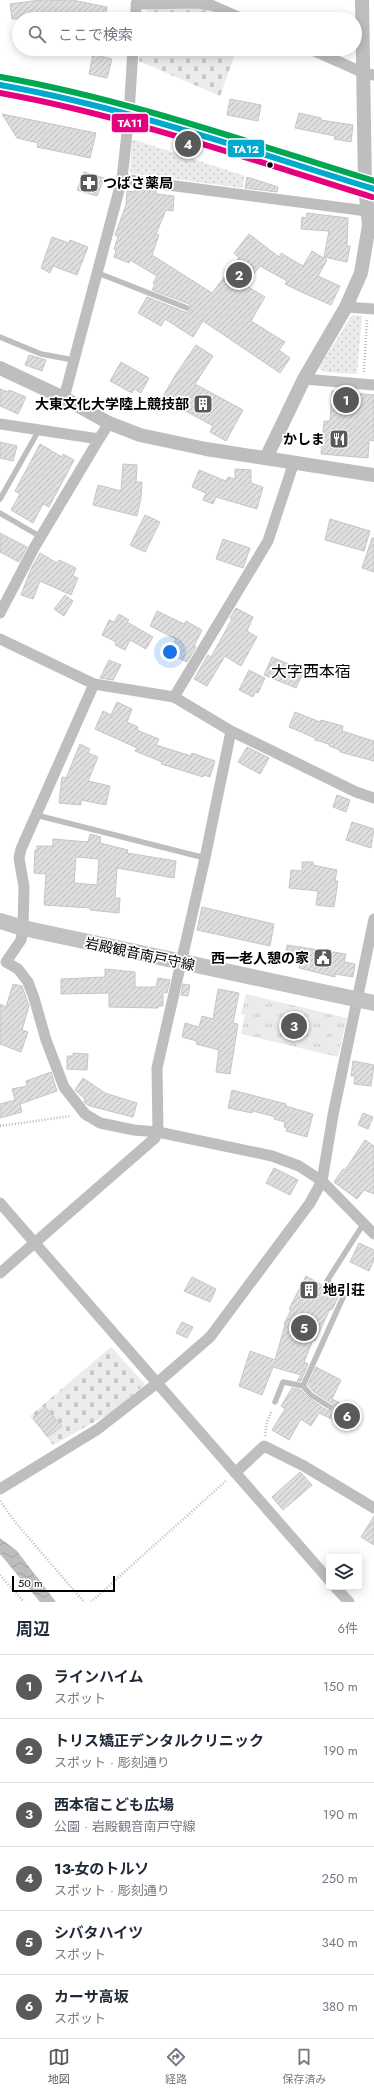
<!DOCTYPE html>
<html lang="ja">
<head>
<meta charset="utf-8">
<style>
	body { margin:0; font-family:Jost,"Noto Sans JP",sans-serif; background:#f2f2f3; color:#1f2937 }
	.controls { position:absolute; right:12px; bottom:12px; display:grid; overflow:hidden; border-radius:0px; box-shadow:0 2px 10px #0003 }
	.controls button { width:36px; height:36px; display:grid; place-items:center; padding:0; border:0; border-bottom:1px solid #e0e1e3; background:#fff; color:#1f2937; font:20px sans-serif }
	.scale { position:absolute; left:12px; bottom:10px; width:103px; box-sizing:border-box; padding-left:4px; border:2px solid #000; border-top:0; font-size:11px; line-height:14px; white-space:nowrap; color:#000; -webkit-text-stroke:3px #fff; paint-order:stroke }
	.you { position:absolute; left:170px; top:652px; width:14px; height:14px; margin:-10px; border:3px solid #fff; border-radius:50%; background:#1a73e8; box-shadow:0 0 0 6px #1a73e833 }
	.badge { display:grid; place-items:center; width:26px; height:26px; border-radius:50%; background:#595959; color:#fff; font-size:13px; font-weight:700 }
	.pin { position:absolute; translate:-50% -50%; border:2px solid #fff; box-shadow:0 1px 4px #0006 }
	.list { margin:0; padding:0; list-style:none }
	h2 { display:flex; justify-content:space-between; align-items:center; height:52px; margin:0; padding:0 16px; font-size:17px }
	h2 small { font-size:13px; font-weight:400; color:#747a83 }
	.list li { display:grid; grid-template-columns:26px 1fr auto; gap:12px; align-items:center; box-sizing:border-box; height:64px; padding:0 16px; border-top:1px solid #e0e1e3 }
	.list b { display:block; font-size:15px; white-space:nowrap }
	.list p { margin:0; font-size:13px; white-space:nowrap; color:#747a83 }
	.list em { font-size:13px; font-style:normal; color:#747a83 }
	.icon { flex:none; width:22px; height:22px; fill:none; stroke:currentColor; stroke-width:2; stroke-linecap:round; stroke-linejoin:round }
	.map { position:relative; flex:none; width:374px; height:1602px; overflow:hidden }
	.search { position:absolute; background:#fff; box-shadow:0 2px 10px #0003; left:12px; right:12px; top:12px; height:44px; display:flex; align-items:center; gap:10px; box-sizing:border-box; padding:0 14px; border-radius:22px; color:#747a83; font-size:15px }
	.sheet { height:436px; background:#fff }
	nav { display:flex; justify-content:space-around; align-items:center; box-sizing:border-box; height:56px; border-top:1px solid #e0e1e3; background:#fff; font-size:11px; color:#747a83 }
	nav a { display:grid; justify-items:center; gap:2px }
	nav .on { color:#595959 }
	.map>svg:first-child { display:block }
	.cemetery { fill:url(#cemetery-stones) }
	.park { fill:url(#park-tufts) }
	.garden { fill:url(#garden-dots) }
	.water { fill:url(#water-waves) }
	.building { fill:url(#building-hatch); stroke:#c6c6c6; fill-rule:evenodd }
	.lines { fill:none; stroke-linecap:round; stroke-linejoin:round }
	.path { stroke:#b9b9b9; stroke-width:2.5; stroke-dasharray:1 2; stroke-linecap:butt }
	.service { stroke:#bebebe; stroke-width:5.5 }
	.minor { stroke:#bebebe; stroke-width:11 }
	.tertiary { stroke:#bebebe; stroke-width:14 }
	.secondary { stroke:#c2c2c2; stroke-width:16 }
	.bus-1-casing { stroke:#fff; stroke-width:9 }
	.bus-2-casing { stroke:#fff; stroke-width:9 }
	.bus-3-casing { stroke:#fff; stroke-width:9 }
	.bus-1 { stroke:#00a9ce; stroke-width:6 }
	.bus-2 { stroke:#e5007d; stroke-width:6 }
	.bus-3 { stroke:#00a651; stroke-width:6 }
	.bus-dot { fill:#000; stroke:#fff; stroke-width:1.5 }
	.labels { text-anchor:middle; stroke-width:3.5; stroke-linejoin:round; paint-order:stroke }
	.poi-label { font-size:14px; font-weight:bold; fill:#000; stroke:#fff; text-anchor:end }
	.street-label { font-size:14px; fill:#000; stroke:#fff }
	.quarter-label { font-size:16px; fill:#000; stroke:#fff }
	.line-badge { stroke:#fff; stroke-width:1.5 }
	.badge-label { font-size:11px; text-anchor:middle; font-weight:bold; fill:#fff }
</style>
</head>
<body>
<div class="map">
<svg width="374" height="1602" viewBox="0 0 374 1602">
	<defs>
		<pattern id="cemetery-stones" width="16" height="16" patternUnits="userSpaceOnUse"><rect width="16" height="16" fill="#ebebeb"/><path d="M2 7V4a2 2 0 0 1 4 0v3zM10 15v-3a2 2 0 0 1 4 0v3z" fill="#c8c8c8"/></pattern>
		<pattern id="park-tufts" width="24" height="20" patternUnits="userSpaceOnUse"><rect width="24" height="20" fill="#ebebeb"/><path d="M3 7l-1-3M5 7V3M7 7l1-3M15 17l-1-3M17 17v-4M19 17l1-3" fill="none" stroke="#c8c8c8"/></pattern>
		<pattern id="garden-dots" width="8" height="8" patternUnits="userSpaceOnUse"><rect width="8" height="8" fill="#ebebeb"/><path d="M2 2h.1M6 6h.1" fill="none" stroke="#c8c8c8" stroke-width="1.8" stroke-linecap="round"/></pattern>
		<pattern id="water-waves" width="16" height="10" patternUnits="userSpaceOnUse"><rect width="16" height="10" fill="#bdbdbd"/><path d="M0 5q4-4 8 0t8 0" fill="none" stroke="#a1a1a1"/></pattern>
		<pattern id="building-hatch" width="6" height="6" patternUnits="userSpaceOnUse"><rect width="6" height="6" fill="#dedede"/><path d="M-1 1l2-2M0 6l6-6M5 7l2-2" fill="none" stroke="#bdbdbd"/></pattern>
	</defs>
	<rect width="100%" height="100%" fill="#fff"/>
	<path class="cemetery" d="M 148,9 L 205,9 L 231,19 L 142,19 L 142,15 Z
		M 140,49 L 237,49 L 220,96 L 139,61 Z
		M 111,1347 L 145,1384 L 114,1411 L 53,1445 L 30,1416 Z"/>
	<path class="park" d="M 246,994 L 347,1018 L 338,1057 L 241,1034 L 245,1015 L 241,1014 Z"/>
	<path class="garden" d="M 132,139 L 245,176 L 242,188 L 130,173 Z
		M 352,315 L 362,316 L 357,374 L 324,372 L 319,368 Z"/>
	<path class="water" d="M 0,1538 L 17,1551 L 56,1602 L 40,1602 L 0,1554 Z"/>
	<path class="building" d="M 41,0 L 72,0 L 107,7 L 105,19 L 12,19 L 10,4 Z
		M 93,54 L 112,59 L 107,78 L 89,74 Z
		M 230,99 L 261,105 L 258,121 L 227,115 Z
		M 299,113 L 321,118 L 321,120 L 353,125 L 351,142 L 334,139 L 335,136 L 295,128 Z
		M 2,114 L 96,133 L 90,158 L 37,147 L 38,143 L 17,138 Z
		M 84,172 L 104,178 L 97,196 L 77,190 Z
		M 247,177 L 278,187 L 277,192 L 245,188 Z
		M 135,190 L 156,191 L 156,194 L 174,196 L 173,211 L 166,210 L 156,234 L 159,235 L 152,255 L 212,293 L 239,258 L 234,253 L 249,234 L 279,257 L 281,253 L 303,266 L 312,251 L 327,260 L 318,276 L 340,286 L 331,305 L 299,291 L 285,284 L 287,281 L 260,266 L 245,285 L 265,297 L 251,321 L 285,342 L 279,350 L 290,358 L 280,373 L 203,321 L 193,337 L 165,319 L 161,326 L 138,313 L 147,297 L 185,312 L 189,312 L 191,308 L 189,304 L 152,290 L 155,284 L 153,283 L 157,276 L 130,260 L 129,263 L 114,257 L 116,250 L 114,249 L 118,237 L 115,235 L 126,205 L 127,191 L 135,192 Z
		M 307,213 L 348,218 L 347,246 L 350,246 L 347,262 L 324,257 L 329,231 L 301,229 L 302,217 L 306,218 Z
		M 52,237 L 69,243 L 70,240 L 88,247 L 77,275 L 53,266 L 50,273 L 41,268 Z
		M 196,345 L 213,356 L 195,384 L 243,410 L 226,441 L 210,432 L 213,426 L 162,398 L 176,374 Z
		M 29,355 L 46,360 L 42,371 L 25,365 Z
		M 121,362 L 149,378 L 141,393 L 134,389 L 132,393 L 110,381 Z
		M 0,389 L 8,392 L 9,390 L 26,397 L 18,414 L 0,406 Z
		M 332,391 L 374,395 L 374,441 L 369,440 L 368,458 L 321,454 L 324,421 L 330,421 Z
		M 0,442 L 17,446 L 13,461 L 0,458 Z
		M 40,444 L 62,457 L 63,454 L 74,460 L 49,507 L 43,504 L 33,523 L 11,510 L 20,494 L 15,491 Z
		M 123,464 L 137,465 L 136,482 L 142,482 L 141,498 L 137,516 L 93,505 L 98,485 L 121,491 Z
		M 235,469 L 251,470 L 251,483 L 263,487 L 257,509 L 216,497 L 213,504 L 203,500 L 206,493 L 192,487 L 199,470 L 226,481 L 228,477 L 235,479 Z
		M 145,515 L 160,522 L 145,552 L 130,545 Z
		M 330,519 L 370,531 L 364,551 L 325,540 Z
		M 0,533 L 27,547 L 19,562 L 0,552 Z
		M 372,538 L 374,538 L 374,572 L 362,568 Z
		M 223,539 L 250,548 L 243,568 L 216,559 Z
		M 40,553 L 57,563 L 59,560 L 76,568 L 73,576 L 78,578 L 71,595 L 40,581 L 33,599 L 21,595 L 31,569 Z
		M 65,595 L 73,601 L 64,616 L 54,609 Z
		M 236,608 L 253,617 L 247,631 L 257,637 L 241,666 L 225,656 L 207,686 L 194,679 L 208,655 L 211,657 L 232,619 L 230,618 Z
		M 157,611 L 184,624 L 186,621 L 202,630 L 194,646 L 196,647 L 187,662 L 169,653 L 176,639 L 150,626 Z
		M 119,614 L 129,620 L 127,622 L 153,637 L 146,649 L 130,640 L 125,650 L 115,645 L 116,642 L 102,635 L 109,620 L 114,622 Z
		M 272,657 L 304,671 L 296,688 L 264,675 Z
		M 109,660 L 121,665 L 113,680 L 100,678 Z
		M 249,670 L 265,678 L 258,693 L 255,692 L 253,697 L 239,690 Z
		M 117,702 L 132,709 L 127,722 L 138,727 L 137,730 L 159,739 L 156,745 L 191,756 L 192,753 L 215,761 L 210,777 L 204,775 L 203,777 L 161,764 L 162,762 L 135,751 L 137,748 L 95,729 L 103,711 L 111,715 Z
		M 295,712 L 320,722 L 321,720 L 343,726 L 342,731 L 374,741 L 374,761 L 340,752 L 340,750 L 329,746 L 329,744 L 315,740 L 315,738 L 289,727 Z
		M 80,744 L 90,749 L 88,753 L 98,757 L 88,781 L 110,786 L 106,805 L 81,800 L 81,805 L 59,803 L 62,777 L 66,778 Z
		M 247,747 L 269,758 L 260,774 L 238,762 Z
		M 337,795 L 350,800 L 346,812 L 333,807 Z
		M 352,822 L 374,829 L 371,848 L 346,840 Z
		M 90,834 L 101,837 L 100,843 L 128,850 L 127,853 L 176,861 L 174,878 L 117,868 L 115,898 L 120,898 L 119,913 L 90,910 L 90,908 L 44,905 L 46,874 L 34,873 L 35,850 L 37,850 L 37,846 L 53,846 L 53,839 L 88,842 ZM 76,857 L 99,859 L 97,885 L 74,883 Z
		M 302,862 L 313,862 L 313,865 L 337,870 L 335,881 L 338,881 L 334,907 L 316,905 L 318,891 L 289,888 L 291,870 L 302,871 Z
		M 202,907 L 274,924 L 270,946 L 197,930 Z
		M 287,945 L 346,954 L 344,962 L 355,964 L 353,977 L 335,974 L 335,977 L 299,968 L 300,959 L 286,958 Z
		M 105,969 L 135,972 L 135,987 L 156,987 L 158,978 L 170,980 L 167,993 L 163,992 L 163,1006 L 158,1006 L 158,1008 L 109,1007 L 109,993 L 61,994 L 61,979 L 105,977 Z
		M 13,984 L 22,986 L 29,1006 L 22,1030 L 28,1032 L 21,1052 L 0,1044 L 0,1004 L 6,1007 Z
		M 183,984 L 190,985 L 188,996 L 181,995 Z
		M 218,989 L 239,993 L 233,1023 L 238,1024 L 230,1074 L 216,1072 L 219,1050 L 196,1044 L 197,1041 L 182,1037 L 185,1023 L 199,1027 L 202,1016 L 213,1019 Z
		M 73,1053 L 88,1054 L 87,1070 L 67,1069 L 67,1056 L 73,1056 Z
		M 353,1061 L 374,1065 L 371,1086 L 354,1084 L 355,1076 L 351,1076 Z
		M 51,1072 L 57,1091 L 20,1104 L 22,1112 L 0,1118 L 0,1104 L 15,1100 L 12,1089 L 27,1086 L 26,1081 Z
		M 83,1078 L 105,1093 L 137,1103 L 133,1117 L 90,1106 L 85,1103 L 84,1101 L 85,1099 L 75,1090 Z
		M 232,1090 L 286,1104 L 286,1106 L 313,1114 L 307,1137 L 286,1131 L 287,1128 L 284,1127 L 285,1122 L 274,1119 L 275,1117 L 253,1111 L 252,1113 L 228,1108 Z
		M 363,1113 L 373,1117 L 368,1129 L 358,1125 Z
		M 365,1140 L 374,1146 L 374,1194 L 364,1190 L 357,1199 L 334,1182 L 343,1169 L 345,1170 Z
		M 274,1168 L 298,1180 L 290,1195 L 266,1183 Z
		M 359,1243 L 374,1250 L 374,1260 L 369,1271 L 350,1262 Z
		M 306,1276 L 339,1295 L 332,1310 L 330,1309 L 315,1341 L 313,1340 L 304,1362 L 308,1364 L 301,1381 L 297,1381 L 301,1375 L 273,1367 L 262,1395 L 239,1386 L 250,1351 L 275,1360 L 285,1325 L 284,1324 L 291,1310 L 289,1309 Z
		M 192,1277 L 216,1289 L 210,1302 L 184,1291 Z
		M 182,1322 L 193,1327 L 187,1338 L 176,1333 Z
		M 316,1367 L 341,1380 L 332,1399 L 359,1412 L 352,1428 L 319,1413 L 311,1426 L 301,1419 L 289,1440 L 272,1430 L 285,1409 L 281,1406 L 292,1388 L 301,1390 L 309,1398 L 328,1411 L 334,1409 L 333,1404 L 314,1392 L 308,1385 Z
		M 45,1407 L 62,1426 L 48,1437 L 33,1418 Z
		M 300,1472 L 312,1485 L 283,1510 L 272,1497 Z
		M 374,1516 L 374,1545 L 361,1537 Z"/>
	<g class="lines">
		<path class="path" d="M 364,372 L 367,319
			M 0,1126 L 71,1116
			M 265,1436 L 267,1422 L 272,1410
			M 0,1501 L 16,1523 L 84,1602
			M 0,1575 L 24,1602
			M 91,1602 L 227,1480"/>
		<path class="service" d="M 98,273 L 187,308
			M 0,337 L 41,354 L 74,360
			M 0,499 L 39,430
			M 0,513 L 41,537
			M 36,815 L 205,858
			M 303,1386 L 311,1395 L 330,1407
			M 275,1402 L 283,1382 L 303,1386 L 345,1293 L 327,1281 L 364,1223"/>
		<path class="minor" d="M 136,4 L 197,3 L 211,5 L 243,19
			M 135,19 L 137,0
			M 310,49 L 364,73 L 374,75
			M 122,179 L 367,211
			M 346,307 L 374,309
			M 304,379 L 374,385
			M 64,398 L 122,179 L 129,114 L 133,49
			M 0,424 L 99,439 L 109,423
			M 0,613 L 34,548 L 99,439
			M 0,639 L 94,684
			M 174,697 L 268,541 L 294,462
			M 374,798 L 356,792 L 231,731 L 174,697 L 94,684 L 21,849 L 19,858 L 24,887 L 23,928 L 21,940 L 6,962 L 18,969 L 28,982 L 34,998 L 46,1040 L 64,1087 L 85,1114 L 100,1123 L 134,1130 L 158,1132 L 272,1156 L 299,1166 L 322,1181 L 374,1234
			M 0,1203 L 329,1580
			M 0,1273 L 155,1138 L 158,1132 L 157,1068 L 205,858 L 231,731
			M 235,1473 L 264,1446 L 304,1466 L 374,1508
			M 0,1489 L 98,1429 L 157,1383 L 210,1337 L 310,1203 L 322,1181 L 333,1115 L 374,919
			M 335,1587 L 349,1602"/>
		<path class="tertiary" d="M 0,85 C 128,104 250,152 374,189
			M 0,368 L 64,398 L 109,423 L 140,435 L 206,449 L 374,475
			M 266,458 L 304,379 L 346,307 L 361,273 L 369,225 L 365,186 L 362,0"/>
		<path class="secondary" d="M 0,921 L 23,928 L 374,1003"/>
		<g class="bus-1-casing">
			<path id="bus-1" d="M 0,85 C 128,108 250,151 374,189"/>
		</g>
		<g class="bus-2-casing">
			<path id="bus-2" d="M 0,93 C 127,116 248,159 372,197"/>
		</g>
		<g class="bus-3-casing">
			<path id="bus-3" d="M 1,77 C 129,100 250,143 374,181"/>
		</g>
		<use href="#bus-1" class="bus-1"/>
		<use href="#bus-2" class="bus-2"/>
		<use href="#bus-3" class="bus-3"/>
	</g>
	<defs>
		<g id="pharmacy-square" transform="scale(1)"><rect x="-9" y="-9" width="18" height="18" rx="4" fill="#595959" stroke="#fff"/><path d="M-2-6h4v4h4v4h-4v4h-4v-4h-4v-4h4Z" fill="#fff"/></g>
		<g id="building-square" transform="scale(1)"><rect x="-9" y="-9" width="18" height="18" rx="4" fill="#595959" stroke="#fff"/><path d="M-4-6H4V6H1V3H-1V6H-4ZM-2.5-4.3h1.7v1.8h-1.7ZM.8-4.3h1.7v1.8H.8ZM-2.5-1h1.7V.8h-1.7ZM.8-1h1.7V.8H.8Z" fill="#fff"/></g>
		<g id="restaurant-square" transform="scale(1)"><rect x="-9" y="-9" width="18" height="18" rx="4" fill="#595959" stroke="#fff"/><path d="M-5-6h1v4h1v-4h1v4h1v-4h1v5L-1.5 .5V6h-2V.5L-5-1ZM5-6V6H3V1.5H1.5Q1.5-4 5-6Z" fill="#fff"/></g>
		<g id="civic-square" transform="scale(1)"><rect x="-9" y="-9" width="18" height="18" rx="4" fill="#595959" stroke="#fff"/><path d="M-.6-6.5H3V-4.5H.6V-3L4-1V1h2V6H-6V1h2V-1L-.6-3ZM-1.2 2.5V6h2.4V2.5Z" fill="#fff"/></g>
	</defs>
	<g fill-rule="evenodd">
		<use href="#pharmacy-square" x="89" y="183"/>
		<use href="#building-square" x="203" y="404"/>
		<use href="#restaurant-square" x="339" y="439"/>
		<use href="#civic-square" x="323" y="958"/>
		<use href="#building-square" x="309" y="1290"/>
	</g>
	<circle class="bus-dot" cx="270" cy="165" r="3.5"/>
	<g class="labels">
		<g class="poi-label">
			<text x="103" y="188" text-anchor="start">つばさ薬局</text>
			<text x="189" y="409">大東文化大学陸上競技部</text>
			<text x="325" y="444">かしま</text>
			<text x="309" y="963">西一老人憩の家</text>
			<text x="323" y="1295" text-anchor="start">地引荘</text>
		</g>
		<g class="street-label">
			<text transform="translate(140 954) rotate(12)" y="5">岩殿観音南戸守線</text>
		</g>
		<g class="quarter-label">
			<text x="311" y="677">大字西本宿</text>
		</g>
	</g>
	<g class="line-badge">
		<rect x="111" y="113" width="38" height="20" rx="4" fill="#e5007d"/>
		<rect x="227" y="139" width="38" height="19" rx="4" fill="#00a9ce"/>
	</g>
	<g class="badge-label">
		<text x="130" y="127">TA11</text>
		<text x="246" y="153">TA12</text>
	</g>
</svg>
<div class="controls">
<button><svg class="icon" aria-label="layers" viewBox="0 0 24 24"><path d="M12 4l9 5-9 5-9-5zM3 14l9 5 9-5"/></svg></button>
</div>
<div class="scale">50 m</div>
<div class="you"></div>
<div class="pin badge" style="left:346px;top:400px">1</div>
<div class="pin badge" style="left:239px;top:275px">2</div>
<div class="pin badge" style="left:294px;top:1026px">3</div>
<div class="pin badge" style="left:188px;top:144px">4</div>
<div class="pin badge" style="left:304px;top:1328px">5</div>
<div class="pin badge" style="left:347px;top:1416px">6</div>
<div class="search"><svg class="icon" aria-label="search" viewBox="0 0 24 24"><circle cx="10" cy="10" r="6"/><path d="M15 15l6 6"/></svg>ここで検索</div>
</div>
<section class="sheet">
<h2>周辺<small>6件</small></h2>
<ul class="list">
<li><span class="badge">1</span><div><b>ラインハイム</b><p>スポット</p></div><em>150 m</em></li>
<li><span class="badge">2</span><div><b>トリス矯正デンタルクリニック</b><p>スポット · 彫刻通り</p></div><em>190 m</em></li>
<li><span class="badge">3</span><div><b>西本宿こども広場</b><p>公園 · 岩殿観音南戸守線</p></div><em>190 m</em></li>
<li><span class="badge">4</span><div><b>13-女のトルソ</b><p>スポット · 彫刻通り</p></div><em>250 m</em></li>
<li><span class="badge">5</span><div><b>シバタハイツ</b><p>スポット</p></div><em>340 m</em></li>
<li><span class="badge">6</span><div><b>カーサ高坂</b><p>スポット</p></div><em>380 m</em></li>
</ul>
</section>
<nav>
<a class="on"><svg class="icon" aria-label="map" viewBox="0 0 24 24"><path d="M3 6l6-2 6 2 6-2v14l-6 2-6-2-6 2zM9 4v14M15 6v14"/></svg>地図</a>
<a><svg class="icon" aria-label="directions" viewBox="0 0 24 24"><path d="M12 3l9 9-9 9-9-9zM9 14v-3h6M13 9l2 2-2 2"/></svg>経路</a>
<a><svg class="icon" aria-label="saved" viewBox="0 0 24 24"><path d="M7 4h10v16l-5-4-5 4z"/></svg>保存済み</a>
</nav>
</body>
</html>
